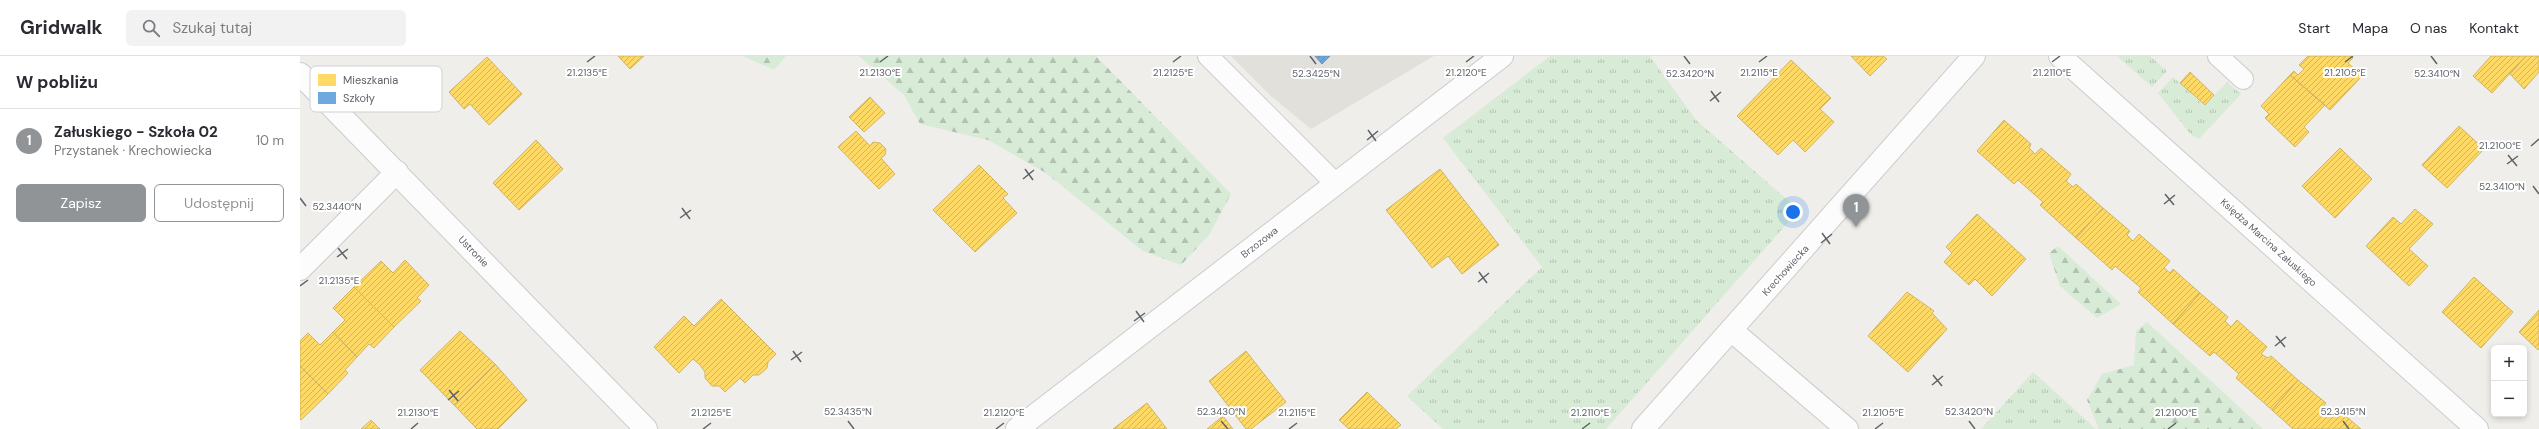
<!DOCTYPE html>
<html lang="pl">
<head>
<meta charset="utf-8">
<style>
	body { margin:0; font-family:"DM Sans",sans-serif; background:#f2f2f3; color:#2b2b33 }
	.controls { position:absolute; right:12px; bottom:12px; display:grid; overflow:hidden; border-radius:6px; box-shadow:0 2px 6px #0003 }
	.controls button { width:36px; height:36px; display:grid; place-items:center; padding:0; border:0; border-bottom:1px solid #e1e1e2; background:#fff; color:#2b2b33; font:20px sans-serif }
	.you { position:absolute; left:1493px; top:156px; width:14px; height:14px; margin:-10px; border:3px solid #fff; border-radius:50%; background:#1a73e8; box-shadow:0 0 0 6px #1a73e833 }
	.badge { display:grid; place-items:center; width:26px; height:26px; border-radius:50%; background:#919496; color:#fff; font-size:13px; font-weight:700 }
	.pin { position:absolute; translate:-50% -33px; filter:drop-shadow(0 1px 2px #0008) }
	.pin::after { content:''; position:absolute; top:21px; width:14px; height:12px; background:inherit; clip-path:polygon(0 0,100% 0,50% 100%) }
	.list { margin:0; padding:0; list-style:none }
	h2 { display:flex; justify-content:space-between; align-items:center; height:52px; margin:0; padding:0 16px; font-size:17px }
	h2 small { font-size:13px; font-weight:400; color:#7c7c81 }
	.list li { display:grid; grid-template-columns:26px 1fr auto; gap:12px; align-items:center; box-sizing:border-box; height:64px; padding:0 16px; border-top:1px solid #e1e1e2 }
	.list b { display:block; font-size:15px; white-space:nowrap }
	.list p { margin:0; font-size:13px; white-space:nowrap; color:#7c7c81 }
	.list em { font-size:13px; font-style:normal; color:#7c7c81 }
	.actions { display:flex; gap:8px; padding:12px 16px }
	.actions a { flex:1; padding:9px 0; border:1px solid #919496; border-radius:6px; text-align:center; font-size:14px; color:#919496 }
	.actions .main { background:#919496; color:#fff }
	.icon { flex:none; width:22px; height:22px; fill:none; stroke:currentColor; stroke-width:2; stroke-linecap:round; stroke-linejoin:round }
	.map { position:relative; flex:none; width:2239px; height:373px; overflow:hidden }
	header { display:flex; align-items:center; gap:24px; box-sizing:border-box; height:56px; padding:0 20px; background:#fff; border-bottom:1px solid #e1e1e2 }
	header strong { font-size:19px }
	nav { display:flex; gap:22px; margin-inline-start:auto; font-size:14px }
	.search { width:280px; height:36px; background:#f2f2f3; display:flex; align-items:center; gap:10px; box-sizing:border-box; padding:0 14px; border-radius:6px; color:#7c7c81; font-size:15px }
	main { display:flex }
	aside { flex:1; background:#fff }
	.map>svg:first-child { display:block }
	.education { fill:#e2e0da }
	.grass { fill:url(#grass-tufts) }
	.forest { fill:url(#forest-firs) }
	.homes { fill:url(#homes-hatch); stroke:#cfb667 }
	.schools { fill:url(#schools-hatch); stroke:#6a93b9 }
	.lines { fill:none; stroke-linecap:round; stroke-linejoin:round }
	.service-casing { stroke:#cbcccc; stroke-width:22 }
	.minor-casing { stroke:#cbcccc; stroke-width:24 }
	.tertiary-casing { stroke:#cbcccc; stroke-width:24 }
	.service { stroke:#fdfcfc; stroke-width:20 }
	.minor { stroke:#fdfcfc; stroke-width:22 }
	.tertiary { stroke:#fdfcfc; stroke-width:22 }
	.ticks { fill:none; stroke:#5f6368; stroke-width:1.5 }
	.labels { text-anchor:middle; stroke-width:4; stroke-linejoin:round; paint-order:stroke }
	.street-label { font-size:10px; fill:#5f6368; stroke:#fff }
	.key { fill:#fff; stroke:#cfd0d2; stroke-width:1 }
	.key-label { font-size:11px; fill:#5f6368 }
	.ticks-label { font-size:10px; text-anchor:middle; fill:#5f6368; stroke:#fff; stroke-width:4; stroke-linejoin:round; paint-order:stroke }
</style>
</head>
<body>
<header>
<strong>Gridwalk</strong>
<div class="search"><svg class="icon" aria-label="search" viewBox="0 0 24 24"><circle cx="10" cy="10" r="6"/><path d="M15 15l6 6"/></svg>Szukaj tutaj</div>
<nav><a>Start</a><a>Mapa</a><a>O nas</a><a>Kontakt</a></nav>
</header>
<main>
<aside>
<h2>W pobliżu<small></small></h2>
<ul class="list">
<li><span class="badge">1</span><div><b>Załuskiego - Szkoła 02</b><p>Przystanek · Krechowiecka</p></div><em>10 m</em></li>
</ul>
<div class="actions"><a class="main">Zapisz</a><a>Udostępnij</a></div>
</aside>
<div class="map">
<svg width="2239" height="373" viewBox="0 0 2239 373">
	<defs>
		<pattern id="grass-tufts" width="24" height="20" patternUnits="userSpaceOnUse"><rect width="24" height="20" fill="#d8ebd6"/><path d="M3 7l-1-3M5 7V3M7 7l1-3M15 17l-1-3M17 17v-4M19 17l1-3" fill="none" stroke="#b2c2b1"/></pattern>
		<pattern id="forest-firs" width="22" height="20" patternUnits="userSpaceOnUse"><rect width="22" height="20" fill="#d8ebd6"/><path d="M5 1l3.5 6h-7zM16 11l3.5 6h-7z" fill="#b2c2b1"/></pattern>
		<pattern id="homes-hatch" width="6" height="6" patternUnits="userSpaceOnUse"><rect width="6" height="6" fill="#ffd966"/><path d="M-1 1l2-2M0 6l6-6M5 7l2-2" fill="none" stroke="#d2b458"/></pattern>
		<pattern id="schools-hatch" width="6" height="6" patternUnits="userSpaceOnUse"><rect width="6" height="6" fill="#6fa8dc"/><path d="M-1 1l2-2M0 6l6-6M5 7l2-2" fill="none" stroke="#5e8cb6"/></pattern>
	</defs>
	<rect width="100%" height="100%" fill="#efeeea"/>
	<path class="education" d="M 931,0 L 1134,0 L 1011,73 L 971,40 Z"/>
	<path class="grass" d="M 1250,0 L 1350,0 L 1396,64 L 1499,154 L 1306,373 L 1143,373 L 1107,340 L 1242,211 L 1143,82 Z
		M 1817,0 L 1850,0 L 1867,15 L 1852,31 Z
		M 1873,21 L 1904,50 L 1927,26 L 1941,38 L 1899,83 L 1891,79 L 1858,37 Z
		M 1733,316 L 1796,373 L 1681,373 Z"/>
	<path class="forest" d="M 443,0 L 486,0 L 474,14 Z
		M 559,0 L 796,0 L 931,138 L 909,179 L 881,209 L 843,195 L 746,117 L 688,84 L 620,68 L 604,39 Z
		M 1758,190 L 1821,248 L 1797,262 L 1760,230 L 1749,197 Z
		M 1847,266 L 1963,373 L 1799,373 L 1787,344 L 1802,318 L 1834,309 L 1836,275 Z"/>
	<path class="homes" d="M 318,0 L 344,0 L 330,13 Z
		M 1551,0 L 1583,0 L 1587,3 L 1570,20 Z
		M 2008,0 L 2051,0 L 2053,2 L 2048,7 L 2062,20 L 2030,54 L 1990,19 L 1994,15 L 1998,19 L 2004,13 L 1999,9 Z
		M 2191,0 L 2226,0 L 2192,37 L 2173,20 Z
		M 2226,0 L 2239,0 L 2239,16 L 2224,33 L 2210,18 Z
		M 187,1 L 222,38 L 189,69 L 170,48 L 164,53 L 149,36 Z
		M 1491,4 L 1531,42 L 1520,53 L 1534,66 L 1505,96 L 1493,84 L 1478,99 L 1437,60 Z
		M 1890,16 L 1914,39 L 1905,49 L 1880,27 Z
		M 1990,19 L 2025,49 L 2004,71 L 2009,76 L 1995,91 L 1965,62 L 1969,58 L 1961,50 Z
		M 570,41 L 585,57 L 564,76 L 549,61 Z
		M 1704,64 L 1731,88 L 1729,92 L 1735,98 L 1741,92 L 1771,118 L 1766,125 L 1773,131 L 1776,128 L 1803,152 L 1776,182 L 1740,149 L 1743,146 L 1718,124 L 1714,128 L 1677,95 Z
		M 2159,70 L 2184,93 L 2147,132 L 2122,109 Z
		M 556,75 L 570,90 L 573,86 L 580,87 L 586,93 L 585,99 L 581,102 L 595,118 L 579,133 L 538,91 Z
		M 236,84 L 263,113 L 219,154 L 193,127 Z
		M 2040,92 L 2072,123 L 2035,162 L 2002,130 Z
		M 679,109 L 708,138 L 703,142 L 717,157 L 675,196 L 633,154 Z
		M 1140,113 L 1199,189 L 1162,218 L 1148,200 L 1132,212 L 1086,154 Z
		M 1803,152 L 1830,175 L 1827,179 L 1833,185 L 1839,178 L 1870,205 L 1864,212 L 1870,217 L 1873,213 L 1900,237 L 1873,268 L 1838,236 L 1841,232 L 1815,210 L 1812,214 L 1776,182 Z
		M 2115,153 L 2133,168 L 2109,193 L 2128,210 L 2109,230 L 2066,190 L 2093,161 L 2101,168 Z
		M 1677,158 L 1726,203 L 1692,240 L 1675,223 L 1669,229 L 1644,206 L 1652,197 L 1646,191 Z
		M 105,204 L 129,229 L 117,242 L 121,245 L 94,271 L 54,231 L 81,205 L 93,217 Z
		M 2174,221 L 2213,256 L 2181,292 L 2142,256 Z
		M 54,231 L 94,271 L 74,292 L 69,288 L 57,301 L 33,276 L 45,264 L 33,252 Z
		M 1607,236 L 1634,255 L 1632,257 L 1647,273 L 1608,316 L 1568,280 Z
		M 1900,237 L 1928,261 L 1925,265 L 1931,271 L 1937,264 L 1967,291 L 1961,298 L 1968,302 L 1971,300 L 1998,324 L 1972,354 L 1936,322 L 1939,318 L 1914,296 L 1910,300 L 1873,268 Z
		M 421,243 L 476,298 L 468,306 L 467,312 L 459,319 L 453,319 L 445,327 L 440,322 L 425,336 L 419,330 L 412,330 L 405,322 L 405,316 L 400,309 L 393,303 L 379,317 L 354,291 L 384,260 L 394,270 Z
		M 2239,254 L 2239,292 L 2238,294 L 2219,276 Z
		M 160,275 L 195,308 L 154,349 L 120,314 Z
		M 33,276 L 57,301 L 45,314 L 48,317 L 28,338 L 0,310 L 0,285 L 8,277 L 20,289 Z
		M 946,295 L 986,346 L 951,373 L 946,373 L 909,325 Z
		M 195,308 L 227,344 L 198,373 L 177,373 L 154,349 Z
		M 0,310 L 28,338 L 1,364 L 0,363 Z
		M 1998,324 L 2026,347 L 2023,351 L 2030,356 L 2035,351 L 2061,373 L 1993,373 L 1972,354 Z
		M 1067,336 L 1101,369 L 1096,373 L 1049,373 L 1039,364 Z
		M 847,347 L 867,373 L 813,373 Z
		M 923,360 L 933,373 L 907,373 Z
		M 71,364 L 80,373 L 61,373 Z"/>
	<path class="schools" d="M 1015,0 L 1030,0 L 1022,8 Z"/>
	<g class="lines">
		<g class="service-casing">
			<path id="service" d="M 908,0 L 1035,127
				M 1918,0 L 1943,23"/>
		</g>
		<g class="minor-casing">
			<path id="minor" d="M 0,18 L 346,373
				M 0,213 L 97,116
				M 1431,274 L 1547,373
				M 717,373 L 1202,0"/>
		</g>
		<g class="tertiary-casing">
			<path id="tertiary" d="M 1760,0 L 2177,373
				M 1343,373 L 1674,0"/>
		</g>
		<use href="#service" class="service"/>
		<use href="#minor" class="minor"/>
		<use href="#tertiary" class="tertiary"/>
	</g>
	<path class="ticks" d="M 1010,0 L 1016,8M 1384,0 L 1390,8M 2131,0 L 2137,8M 287,6 L 295,0M 580,6 L 588,0M 873,6 L 881,0M 1166,6 L 1174,0M 1459,6 L 1467,0M 1752,6 L 1760,0M 2045,6 L 2053,0M 1411,35 L 1419,46M 1410,45 L 1421,36M 1068,74 L 1076,85M 1067,84 L 1078,75M 2231,90 L 2239,83M 2208,99 L 2217,110M 2207,108 L 2218,100M 725,113 L 733,124M 723,123 L 734,114M 2233,130 L 2239,138M 1865,138 L 1874,149M 0,142 L 6,150M 1864,148 L 1875,139M 382,152 L 390,163M 380,162 L 391,154M 1522,177 L 1530,188M 1521,187 L 1532,178M 38,192 L 47,203M 37,201 L 48,193M 1179,216 L 1187,227M 1178,226 L 1189,217M 0,230 L 8,224M 836,255 L 844,266M 834,265 L 845,257M 1976,280 L 1985,291M 1975,290 L 1986,281M 493,295 L 501,306M 491,304 L 502,296M 1633,319 L 1642,330M 1632,329 L 1643,320M 149,334 L 158,345M 148,344 L 159,335M 548,365 L 554,373M 921,365 L 928,373M 1669,365 L 1675,373M 2043,365 L 2049,373M 111,373 L 118,367M 403,373 L 411,367M 696,373 L 704,367M 989,373 L 997,367M 1282,373 L 1290,367M 1575,373 L 1583,367M 1868,373 L 1876,367"/>
	<g class="labels">
		<g class="street-label">
			<text transform="translate(959 186) rotate(-38)" y="4">Brzozowa</text>
			<text transform="translate(1969 186) rotate(42)" y="4">Księdza Marcina Załuskiego</text>
			<text transform="translate(174 195) rotate(46)" y="4">Ustronie</text>
			<text transform="translate(1485 214) rotate(-48)" y="4">Krechowiecka</text>
		</g>
	</g>
	<rect x="10" y="10" width="132" height="46" rx="6" class="key"/>
	<rect x="18" y="18" width="18" height="12" fill="#ffd966"/>
	<rect x="18" y="36" width="18" height="12" fill="#6fa8dc"/>
	<g class="key-label">
		<text x="43" y="28">Mieszkania</text>
		<text x="43" y="46">Szkoły</text>
	</g>
	<g class="ticks-label">
		<text x="287" y="20">21.2135°E</text>
		<text x="873" y="20">21.2125°E</text>
		<text x="1752" y="20">21.2110°E</text>
		<text x="580" y="20">21.2130°E</text>
		<text x="1166" y="20">21.2120°E</text>
		<text x="1459" y="20">21.2115°E</text>
		<text x="2045" y="20">21.2105°E</text>
		<text x="2137" y="21">52.3410°N</text>
		<text x="1016" y="21">52.3425°N</text>
		<text x="1390" y="21">52.3420°N</text>
		<text x="2200" y="93">21.2100°E</text>
		<text x="2202" y="134">52.3410°N</text>
		<text x="37" y="154">52.3440°N</text>
		<text x="39" y="228">21.2135°E</text>
		<text x="548" y="359">52.3435°N</text>
		<text x="921" y="359">52.3430°N</text>
		<text x="1669" y="359">52.3420°N</text>
		<text x="2043" y="359">52.3415°N</text>
		<text x="118" y="360">21.2130°E</text>
		<text x="411" y="360">21.2125°E</text>
		<text x="704" y="360">21.2120°E</text>
		<text x="997" y="360">21.2115°E</text>
		<text x="1290" y="360">21.2110°E</text>
		<text x="1583" y="360">21.2105°E</text>
		<text x="1876" y="360">21.2100°E</text>
	</g>
</svg>
<div class="controls">
<button>+</button>
<button>−</button>
</div>
<div class="you"></div>
<div class="pin badge" style="left:1556px;top:171px">1</div>
</div>
</main>
</body>
</html>
